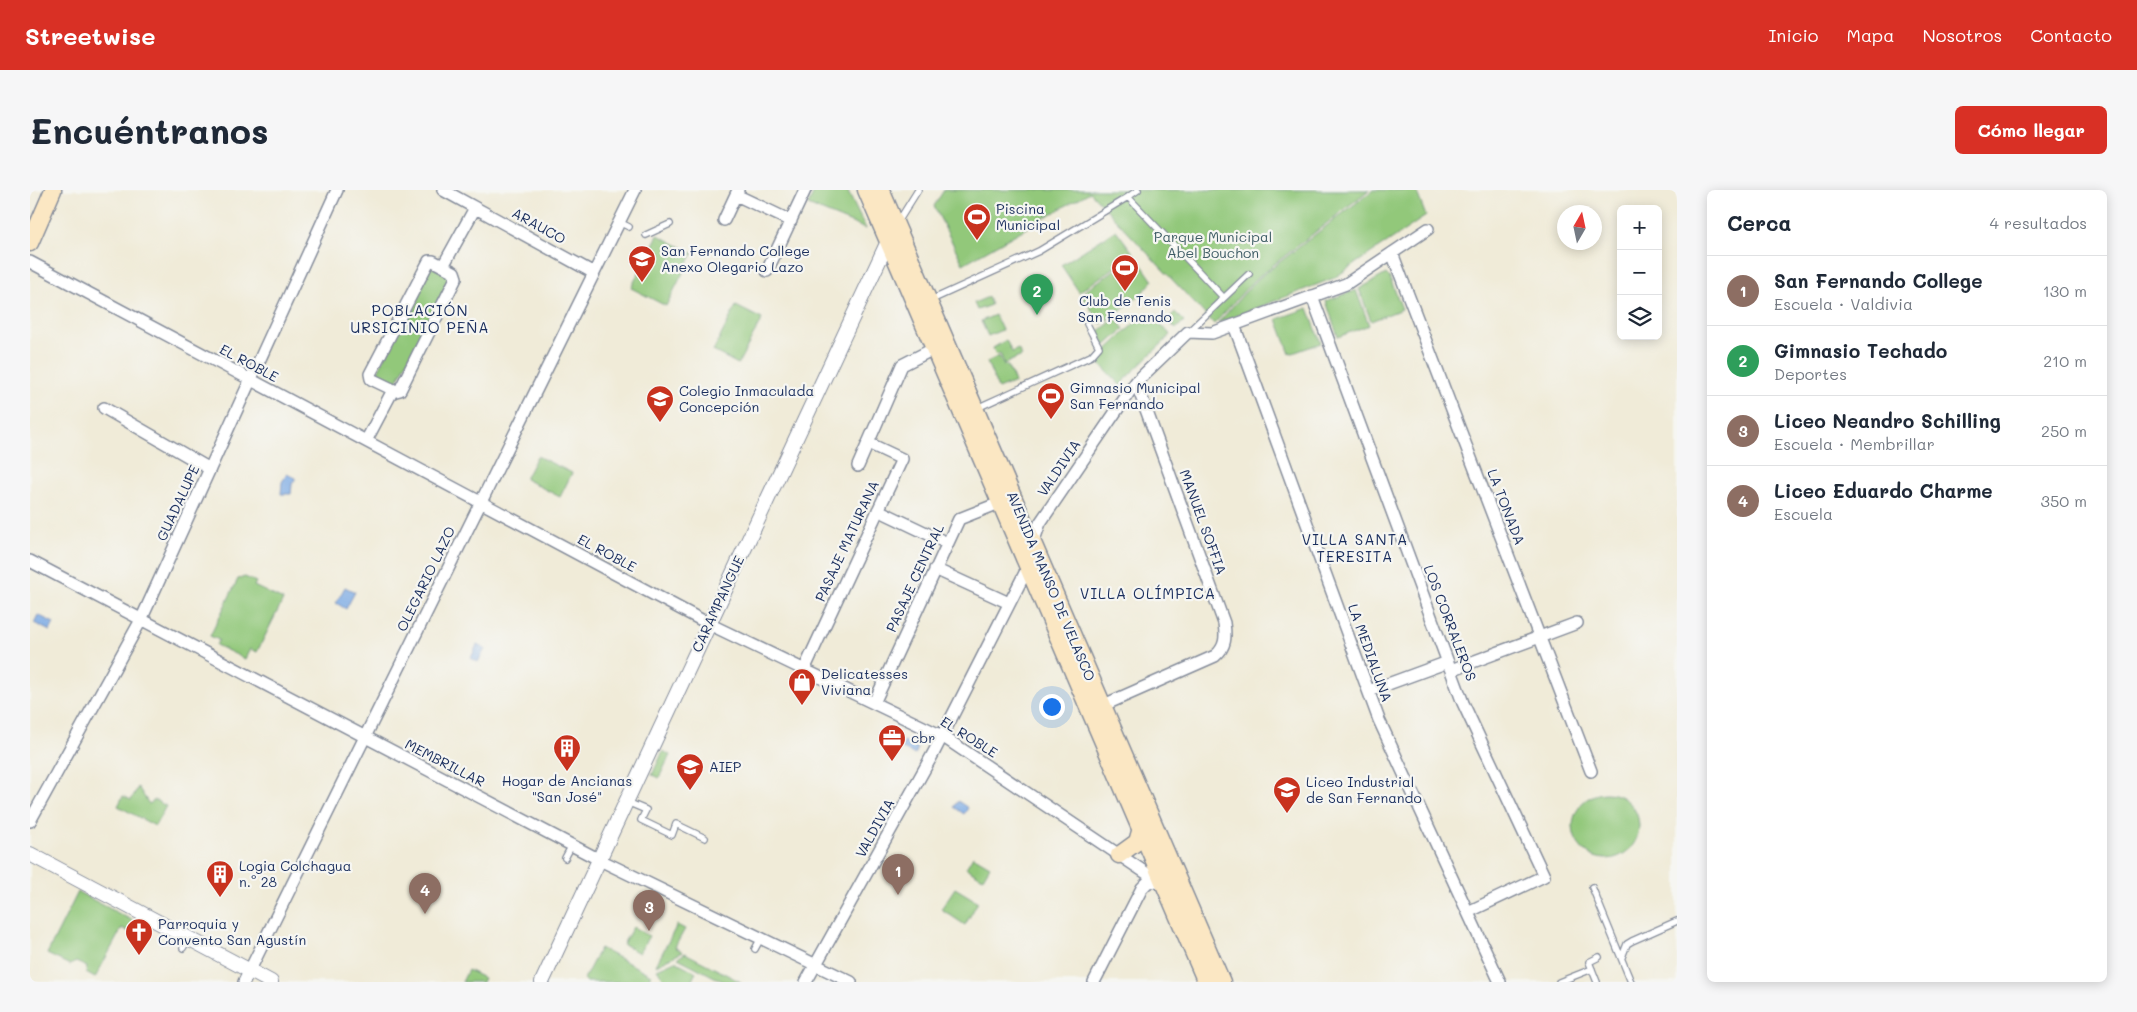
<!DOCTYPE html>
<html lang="es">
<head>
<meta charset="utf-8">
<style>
	body { margin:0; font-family:Mali,sans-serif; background:#f6f6f7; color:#1f2937 }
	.controls { position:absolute; right:15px; top:15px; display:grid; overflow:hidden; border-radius:8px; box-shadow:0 2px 12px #0003 }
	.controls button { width:45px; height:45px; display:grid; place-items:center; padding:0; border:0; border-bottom:1px solid #e0e1e3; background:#fff; color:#1f2937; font:25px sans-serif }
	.compass { position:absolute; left:1527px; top:15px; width:45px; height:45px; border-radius:50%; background:#fff; box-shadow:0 2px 12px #0003; rotate:9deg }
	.you { position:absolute; left:1021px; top:516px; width:18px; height:18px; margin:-12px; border:4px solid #fff; border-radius:50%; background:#1a73e8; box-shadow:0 0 0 8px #1a73e833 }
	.badge { display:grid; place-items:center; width:32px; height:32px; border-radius:50%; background:#d93025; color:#fff; font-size:16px; font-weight:700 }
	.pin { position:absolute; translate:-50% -41px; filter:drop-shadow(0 1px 2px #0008) }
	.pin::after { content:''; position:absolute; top:26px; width:18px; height:15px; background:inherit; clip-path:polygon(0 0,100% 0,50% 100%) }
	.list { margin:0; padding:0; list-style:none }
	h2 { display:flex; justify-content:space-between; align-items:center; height:65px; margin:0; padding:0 20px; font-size:21px }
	h2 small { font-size:16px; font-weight:400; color:#747a83 }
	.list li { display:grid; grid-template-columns:32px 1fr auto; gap:15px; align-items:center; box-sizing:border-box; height:70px; padding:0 20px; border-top:1px solid #e0e1e3 }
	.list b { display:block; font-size:19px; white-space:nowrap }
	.list p { margin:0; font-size:16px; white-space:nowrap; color:#747a83 }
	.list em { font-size:16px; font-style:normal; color:#747a83 }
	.icon { flex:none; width:28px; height:28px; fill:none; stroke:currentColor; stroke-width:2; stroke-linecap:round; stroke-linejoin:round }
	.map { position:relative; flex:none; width:1647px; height:792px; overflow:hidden; border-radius:8px }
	header { display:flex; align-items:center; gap:30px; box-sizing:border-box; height:70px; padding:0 25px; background:#d93025; color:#fff }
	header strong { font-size:24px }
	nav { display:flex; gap:28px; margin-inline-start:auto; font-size:18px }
	.intro { display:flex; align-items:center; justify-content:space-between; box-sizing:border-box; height:120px; padding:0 30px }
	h1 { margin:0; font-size:35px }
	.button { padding:12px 22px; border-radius:8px; background:#d93025; color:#fff; font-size:18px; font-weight:700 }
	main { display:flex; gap:30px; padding:0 30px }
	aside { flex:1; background:#fff; border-radius:8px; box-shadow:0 2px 12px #0003 }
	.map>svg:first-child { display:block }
	.green { fill:#92c87a; stroke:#567c6c }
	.water { fill:#79a8e3; stroke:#4a6ca0 }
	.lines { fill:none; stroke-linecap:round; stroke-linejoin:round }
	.service-casing { stroke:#868d9b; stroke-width:8 }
	.minor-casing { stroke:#868d9b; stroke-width:14 }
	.tertiary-casing { stroke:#868d9b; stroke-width:16 }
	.secondary-casing { stroke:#868d9b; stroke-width:19 }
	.service { stroke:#fff; stroke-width:5.5 }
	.minor { stroke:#fff; stroke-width:11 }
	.tertiary { stroke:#fff; stroke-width:14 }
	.secondary { stroke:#fbe7c3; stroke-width:16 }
	.labels { text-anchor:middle; stroke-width:4.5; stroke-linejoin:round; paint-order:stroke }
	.poi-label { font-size:14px; fill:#1b2f5e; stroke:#f6f6f2; text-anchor:start }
	.street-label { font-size:14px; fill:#1b2f5e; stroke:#f6f6f2 }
	.park-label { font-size:14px; fill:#3f5d66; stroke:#f6f6f2 }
	.neighbourhood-label { font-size:15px; letter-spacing:1px; fill:#1b2f5e; stroke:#f6f6f2 }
</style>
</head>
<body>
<header>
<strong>Streetwise</strong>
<nav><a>Inicio</a><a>Mapa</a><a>Nosotros</a><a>Contacto</a></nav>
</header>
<div class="intro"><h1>Encuéntranos</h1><a class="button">Cómo llegar</a></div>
<main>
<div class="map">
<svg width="1647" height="792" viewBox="0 0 1647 792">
	<rect width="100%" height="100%" fill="#f6f6f2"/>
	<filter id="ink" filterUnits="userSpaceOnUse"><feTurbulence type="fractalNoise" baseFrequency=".02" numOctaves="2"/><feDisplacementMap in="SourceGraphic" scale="10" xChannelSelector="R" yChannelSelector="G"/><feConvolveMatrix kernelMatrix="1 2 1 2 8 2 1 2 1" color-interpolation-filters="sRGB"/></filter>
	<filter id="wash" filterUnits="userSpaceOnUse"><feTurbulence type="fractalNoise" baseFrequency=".0096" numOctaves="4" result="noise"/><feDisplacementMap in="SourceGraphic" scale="20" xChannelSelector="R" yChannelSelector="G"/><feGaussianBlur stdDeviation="1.12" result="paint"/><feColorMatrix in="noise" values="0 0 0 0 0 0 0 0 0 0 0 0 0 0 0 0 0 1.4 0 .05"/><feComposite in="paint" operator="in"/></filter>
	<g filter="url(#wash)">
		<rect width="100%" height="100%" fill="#f0ebd8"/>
		<path class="green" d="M 785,0 L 817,0 L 836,39 L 778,15 Z
			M 914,0 L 1339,0 L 1224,90 L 1184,134 L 1060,2 L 933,74 L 904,16 Z
			M 1343,0 L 1386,0 L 1396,26 L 1304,88 L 1188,133 L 1225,91 Z
			M 1086,40 L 1104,64 L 1049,102 L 1031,75 Z
			M 628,45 L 663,63 L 636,116 L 601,98 Z
			M 1105,65 L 1123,91 L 1108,107 L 1071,134 L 1051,104 Z
			M 401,76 L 421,86 L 365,195 L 347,186 L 347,183 Z
			M 1356,84 L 1360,88 L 1372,119 L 1341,131 L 1329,99 Z
			M 1326,100 L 1339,135 L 1308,147 L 1296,111 Z
			M 958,107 L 961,115 L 947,120 L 944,113 Z
			M 706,116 L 732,129 L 708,174 L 683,161 Z
			M 1278,118 L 1291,153 L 1260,164 L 1247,129 Z
			M 1145,122 L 1154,131 L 1146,139 L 1137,130 Z
			M 1114,124 L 1119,124 L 1141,145 L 1099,185 L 1091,196 L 1066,170 Z
			M 965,125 L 972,140 L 958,146 L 951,131 Z
			M 1086,128 L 1094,139 L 1075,156 L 1068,142 Z
			M 976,150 L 982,162 L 988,159 L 992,166 L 974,174 L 970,163 L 966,165 L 963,158 Z
			M 969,166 L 974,176 L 977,175 L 985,192 L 968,199 L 957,172 Z
			M 507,266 L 542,283 L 530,307 L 495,289 Z
			M 215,387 L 226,392 L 224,396 L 253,410 L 227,462 L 220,459 L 215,469 L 186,455 L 189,450 L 180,446 L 208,389 Z
			M 633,561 L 640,565 L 629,588 L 622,585 Z
			M 108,597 L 119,614 L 125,610 L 136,616 L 125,636 L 88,616 L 93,606 L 101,610 Z
			M1543 636a33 33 0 1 1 66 0a33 33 0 1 1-66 0Z
			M 943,666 L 960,676 L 953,688 L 936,678 Z
			M 925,698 L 948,712 L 935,735 L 911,719 Z
			M 48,702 L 115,737 L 109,747 L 92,738 L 65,788 L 56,783 L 57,777 L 46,772 L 40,775 L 17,764 Z
			M 647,735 L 655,739 L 645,757 L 653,762 L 626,775 Z
			M 603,737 L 619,746 L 609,763 L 593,754 Z
			M 570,758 L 621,785 L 617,792 L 557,792 L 554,789 Z
			M 655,763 L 711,792 L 694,792 L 648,768 Z
			M 645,771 L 666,782 L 661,792 L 636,792 L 627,779 Z
			M 438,780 L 454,788 L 452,792 L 432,792 Z"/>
		<path class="water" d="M 257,284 L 266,288 L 262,294 L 261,304 L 251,304 L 252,292 Z
			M 315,397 L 325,402 L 316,419 L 306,413 Z
			M 8,425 L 24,433 L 20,441 L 4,433 Z
			M 447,455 L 455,459 L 448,472 L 441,468 Z
			M 874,551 L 888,558 L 885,565 L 871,558 Z
			M 928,611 L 938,618 L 934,624 L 924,617 Z"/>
	</g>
	<g filter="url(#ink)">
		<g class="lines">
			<g class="service-casing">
				<path id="service" d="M 1098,7 L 1108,0
					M 589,32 L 599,37
					M 868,32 L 888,0
					M 616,45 L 640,34
					M 899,111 L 1009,61 L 1098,7 L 1193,107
					M 1158,142 L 1219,84
					M 947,218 L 1061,166 L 1069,157 L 1057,134
					M 597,612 L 616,620 L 611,630 L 642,645 L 646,634 L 675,648
					M 535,668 L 542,655
					M 1562,697 L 1601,792
					M 153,758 L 159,748
					M 725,759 L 731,748
					M 1592,767 L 1597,754 L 1602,751 L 1647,731
					M 1529,792 L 1562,779
					M 1567,792 L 1559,772 L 1569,767"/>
			</g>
			<g class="minor-casing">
				<path id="minor" d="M 413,0 L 564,83
					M 706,5 L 761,31
					M 694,30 L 708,0
					M 1362,63 L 1561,581
					M 399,71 L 403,71 L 424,82 L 426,88 L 370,200 L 366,201 L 341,189 L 340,184 Z
					M 0,72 L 679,434 L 912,546 L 1131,693
					M 413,76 L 445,18
					M 737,81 L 775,0
					M 1282,106 L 1433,513 L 1514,686 L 1438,722
					M 1204,135 L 1349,530 L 1470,792
					M 74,218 L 180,279
					M 336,251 L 363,200
					M 828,276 L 872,175 L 911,155
					M 848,320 L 917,353
					M 1002,356 L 1010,333 L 1106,192 L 1158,142 L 1182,143 L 1316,94 L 1398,39
					M 0,371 L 570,670 L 821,792
					M 905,379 L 979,413
					M 774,480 L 872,269 L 838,253
					M 1421,480 L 1547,433
					M 1339,501 L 1418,472
					M 844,513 L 929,329 L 977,310
					M 1067,518 L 1185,466 C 1196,457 1196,447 1194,433 L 1106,192
					M 0,631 L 111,430 L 307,0
					M 214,792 L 605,0
					M 776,792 L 904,562 L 999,375
					M 1064,792 L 1112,698 L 1119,691 L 1131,693"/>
			</g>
			<g class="tertiary-casing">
				<path id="tertiary" d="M 0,664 L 241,792
					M 512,792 L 861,45"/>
			</g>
			<g class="secondary-casing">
				<path id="secondary" d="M 836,0 L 1176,792
					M 851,0 L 1192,792
					M 0,53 L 23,0
					M 1089,665 L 1107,652 L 1111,638"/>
			</g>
			<use href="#service" class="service"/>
			<use href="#minor" class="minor"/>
			<use href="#tertiary" class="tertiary"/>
			<use href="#secondary" class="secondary"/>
		</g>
	</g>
	<defs>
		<g id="stadium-pin" transform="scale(1.4375)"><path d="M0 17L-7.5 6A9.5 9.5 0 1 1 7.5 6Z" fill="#c8321e" stroke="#f6f6f2"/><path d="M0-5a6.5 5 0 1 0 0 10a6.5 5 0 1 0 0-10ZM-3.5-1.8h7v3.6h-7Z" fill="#fff"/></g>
		<g id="school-pin" transform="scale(1.4375)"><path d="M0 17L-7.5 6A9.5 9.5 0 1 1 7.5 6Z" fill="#c8321e" stroke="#f6f6f2"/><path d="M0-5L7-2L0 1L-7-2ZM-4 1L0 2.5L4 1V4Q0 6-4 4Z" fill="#fff"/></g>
		<g id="shop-pin" transform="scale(1.4375)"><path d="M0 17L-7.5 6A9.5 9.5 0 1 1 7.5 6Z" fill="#c8321e" stroke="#f6f6f2"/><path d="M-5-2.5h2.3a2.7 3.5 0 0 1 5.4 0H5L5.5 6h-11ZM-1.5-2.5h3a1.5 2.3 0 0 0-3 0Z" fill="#fff"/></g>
		<g id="office-pin" transform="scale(1.4375)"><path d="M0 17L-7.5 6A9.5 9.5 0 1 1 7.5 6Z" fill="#c8321e" stroke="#f6f6f2"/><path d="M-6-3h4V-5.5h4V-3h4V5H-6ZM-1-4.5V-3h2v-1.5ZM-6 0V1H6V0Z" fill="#fff"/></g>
		<g id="building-pin" transform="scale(1.4375)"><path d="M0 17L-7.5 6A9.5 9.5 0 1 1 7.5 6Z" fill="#c8321e" stroke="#f6f6f2"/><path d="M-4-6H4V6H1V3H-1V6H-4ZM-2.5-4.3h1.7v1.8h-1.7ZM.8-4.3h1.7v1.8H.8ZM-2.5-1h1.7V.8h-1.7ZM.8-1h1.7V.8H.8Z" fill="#fff"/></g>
		<g id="university-pin" transform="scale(1.4375)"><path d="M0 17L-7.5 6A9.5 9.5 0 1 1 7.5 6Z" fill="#c8321e" stroke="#f6f6f2"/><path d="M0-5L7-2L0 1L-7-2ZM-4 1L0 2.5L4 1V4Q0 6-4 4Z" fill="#fff"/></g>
		<g id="church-pin" transform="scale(1.4375)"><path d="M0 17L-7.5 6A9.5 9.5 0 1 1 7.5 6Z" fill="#c8321e" stroke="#f6f6f2"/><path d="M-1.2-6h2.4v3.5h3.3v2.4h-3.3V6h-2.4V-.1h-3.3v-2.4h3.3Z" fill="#fff"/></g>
	</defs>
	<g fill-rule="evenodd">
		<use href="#stadium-pin" x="947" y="27"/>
		<use href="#school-pin" x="612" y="69"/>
		<use href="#stadium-pin" x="1095" y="78"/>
		<use href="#stadium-pin" x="1021" y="206"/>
		<use href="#school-pin" x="630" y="209"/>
		<use href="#shop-pin" x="772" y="492"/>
		<use href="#office-pin" x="862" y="548"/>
		<use href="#building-pin" x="537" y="558"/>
		<use href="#university-pin" x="660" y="577"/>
		<use href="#university-pin" x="1257" y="600"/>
		<use href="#building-pin" x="190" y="684"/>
		<use href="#church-pin" x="109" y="742"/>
	</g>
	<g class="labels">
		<g class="poi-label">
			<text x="966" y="24">Piscina<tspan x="966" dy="16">Municipal</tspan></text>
			<text x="631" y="66">San Fernando College<tspan x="631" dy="16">Anexo Olegario Lazo</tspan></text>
			<text x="1095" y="116" text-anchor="middle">Club de Tenis<tspan x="1095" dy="16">San Fernando</tspan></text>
			<text x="1040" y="203">Gimnasio Municipal<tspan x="1040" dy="16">San Fernando</tspan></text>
			<text x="649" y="206">Colegio Inmaculada<tspan x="649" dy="16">Concepción</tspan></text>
			<text x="791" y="489">Delicatesses<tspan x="791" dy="16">Viviana</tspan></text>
			<text x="881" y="553">cbr</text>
			<text x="679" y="582">AIEP</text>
			<text x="537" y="596" text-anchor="middle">Hogar de Ancianas<tspan x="537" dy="16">"San José"</tspan></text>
			<text x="1276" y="597">Liceo Industrial<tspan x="1276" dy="16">de San Fernando</tspan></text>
			<text x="209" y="681">Logia Colchagua<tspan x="209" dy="16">n.° 28</tspan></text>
			<text x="128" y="739">Parroquia y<tspan x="128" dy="16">Convento San Agustín</tspan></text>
		</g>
		<g class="street-label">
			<text transform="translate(509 36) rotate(29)" y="5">ARAUCO</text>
			<text transform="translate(219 173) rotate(28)" y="5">EL ROBLE</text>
			<text transform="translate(1029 278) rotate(-56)" y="5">VALDIVIA</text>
			<text transform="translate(148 313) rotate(-65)" y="5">GUADALUPE</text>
			<text transform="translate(1476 317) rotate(69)" y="5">LA TONADA</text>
			<text transform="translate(1173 332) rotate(70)" y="5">MANUEL SOFFIA</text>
			<text transform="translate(817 351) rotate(-65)" y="5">PASAJE MATURANA</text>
			<text transform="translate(577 363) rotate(28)" y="5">EL ROBLE</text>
			<text transform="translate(885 388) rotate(-65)" y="5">PASAJE CENTRAL</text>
			<text transform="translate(396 389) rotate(-64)" y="5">OLEGARIO LAZO</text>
			<text transform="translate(1021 396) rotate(67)" y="5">AVENIDA MANSO DE VELASCO</text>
			<text transform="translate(688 414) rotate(-65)" y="5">CARAMPANGUE</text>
			<text transform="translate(1420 433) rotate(69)" y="5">LOS CORRALEROS</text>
			<text transform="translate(1340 463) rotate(70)" y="5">LA MEDIALUNA</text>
			<text transform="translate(939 547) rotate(32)" y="5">EL ROBLE</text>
			<text transform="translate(415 573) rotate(27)" y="5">MEMBRILLAR</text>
			<text transform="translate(845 638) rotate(-61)" y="5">VALDIVIA</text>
		</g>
		<g class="park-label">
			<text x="1183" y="52">Parque Municipal<tspan x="1183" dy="16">Abel Bouchon</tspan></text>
		</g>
		<g class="neighbourhood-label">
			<text x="390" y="126">POBLACIÓN<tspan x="390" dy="17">URSICINIO PEÑA</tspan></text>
			<text x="1325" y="355">VILLA SANTA<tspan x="1325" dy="17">TERESITA</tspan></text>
			<text x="1118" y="409">VILLA OLÍMPICA</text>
		</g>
	</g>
</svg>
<div class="controls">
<button>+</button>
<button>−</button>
<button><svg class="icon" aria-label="layers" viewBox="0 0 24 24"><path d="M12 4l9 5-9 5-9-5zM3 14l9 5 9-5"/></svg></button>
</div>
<svg class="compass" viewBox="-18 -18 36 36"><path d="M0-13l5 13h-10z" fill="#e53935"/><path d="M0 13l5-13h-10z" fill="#747a83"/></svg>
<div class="you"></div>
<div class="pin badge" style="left:868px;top:705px;background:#8d6e63">1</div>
<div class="pin badge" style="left:1007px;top:125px;background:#2e9e5b">2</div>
<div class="pin badge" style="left:619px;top:741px;background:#8d6e63">3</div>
<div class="pin badge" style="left:395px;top:724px;background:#8d6e63">4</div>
</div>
<aside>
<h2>Cerca<small>4 resultados</small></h2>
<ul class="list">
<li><span class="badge" style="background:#8d6e63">1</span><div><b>San Fernando College</b><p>Escuela · Valdivia</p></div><em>130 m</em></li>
<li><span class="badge" style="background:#2e9e5b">2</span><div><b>Gimnasio Techado</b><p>Deportes</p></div><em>210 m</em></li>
<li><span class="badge" style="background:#8d6e63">3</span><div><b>Liceo Neandro Schilling</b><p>Escuela · Membrillar</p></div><em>250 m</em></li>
<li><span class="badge" style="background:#8d6e63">4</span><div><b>Liceo Eduardo Charme</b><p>Escuela</p></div><em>350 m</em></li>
</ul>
</aside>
</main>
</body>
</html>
